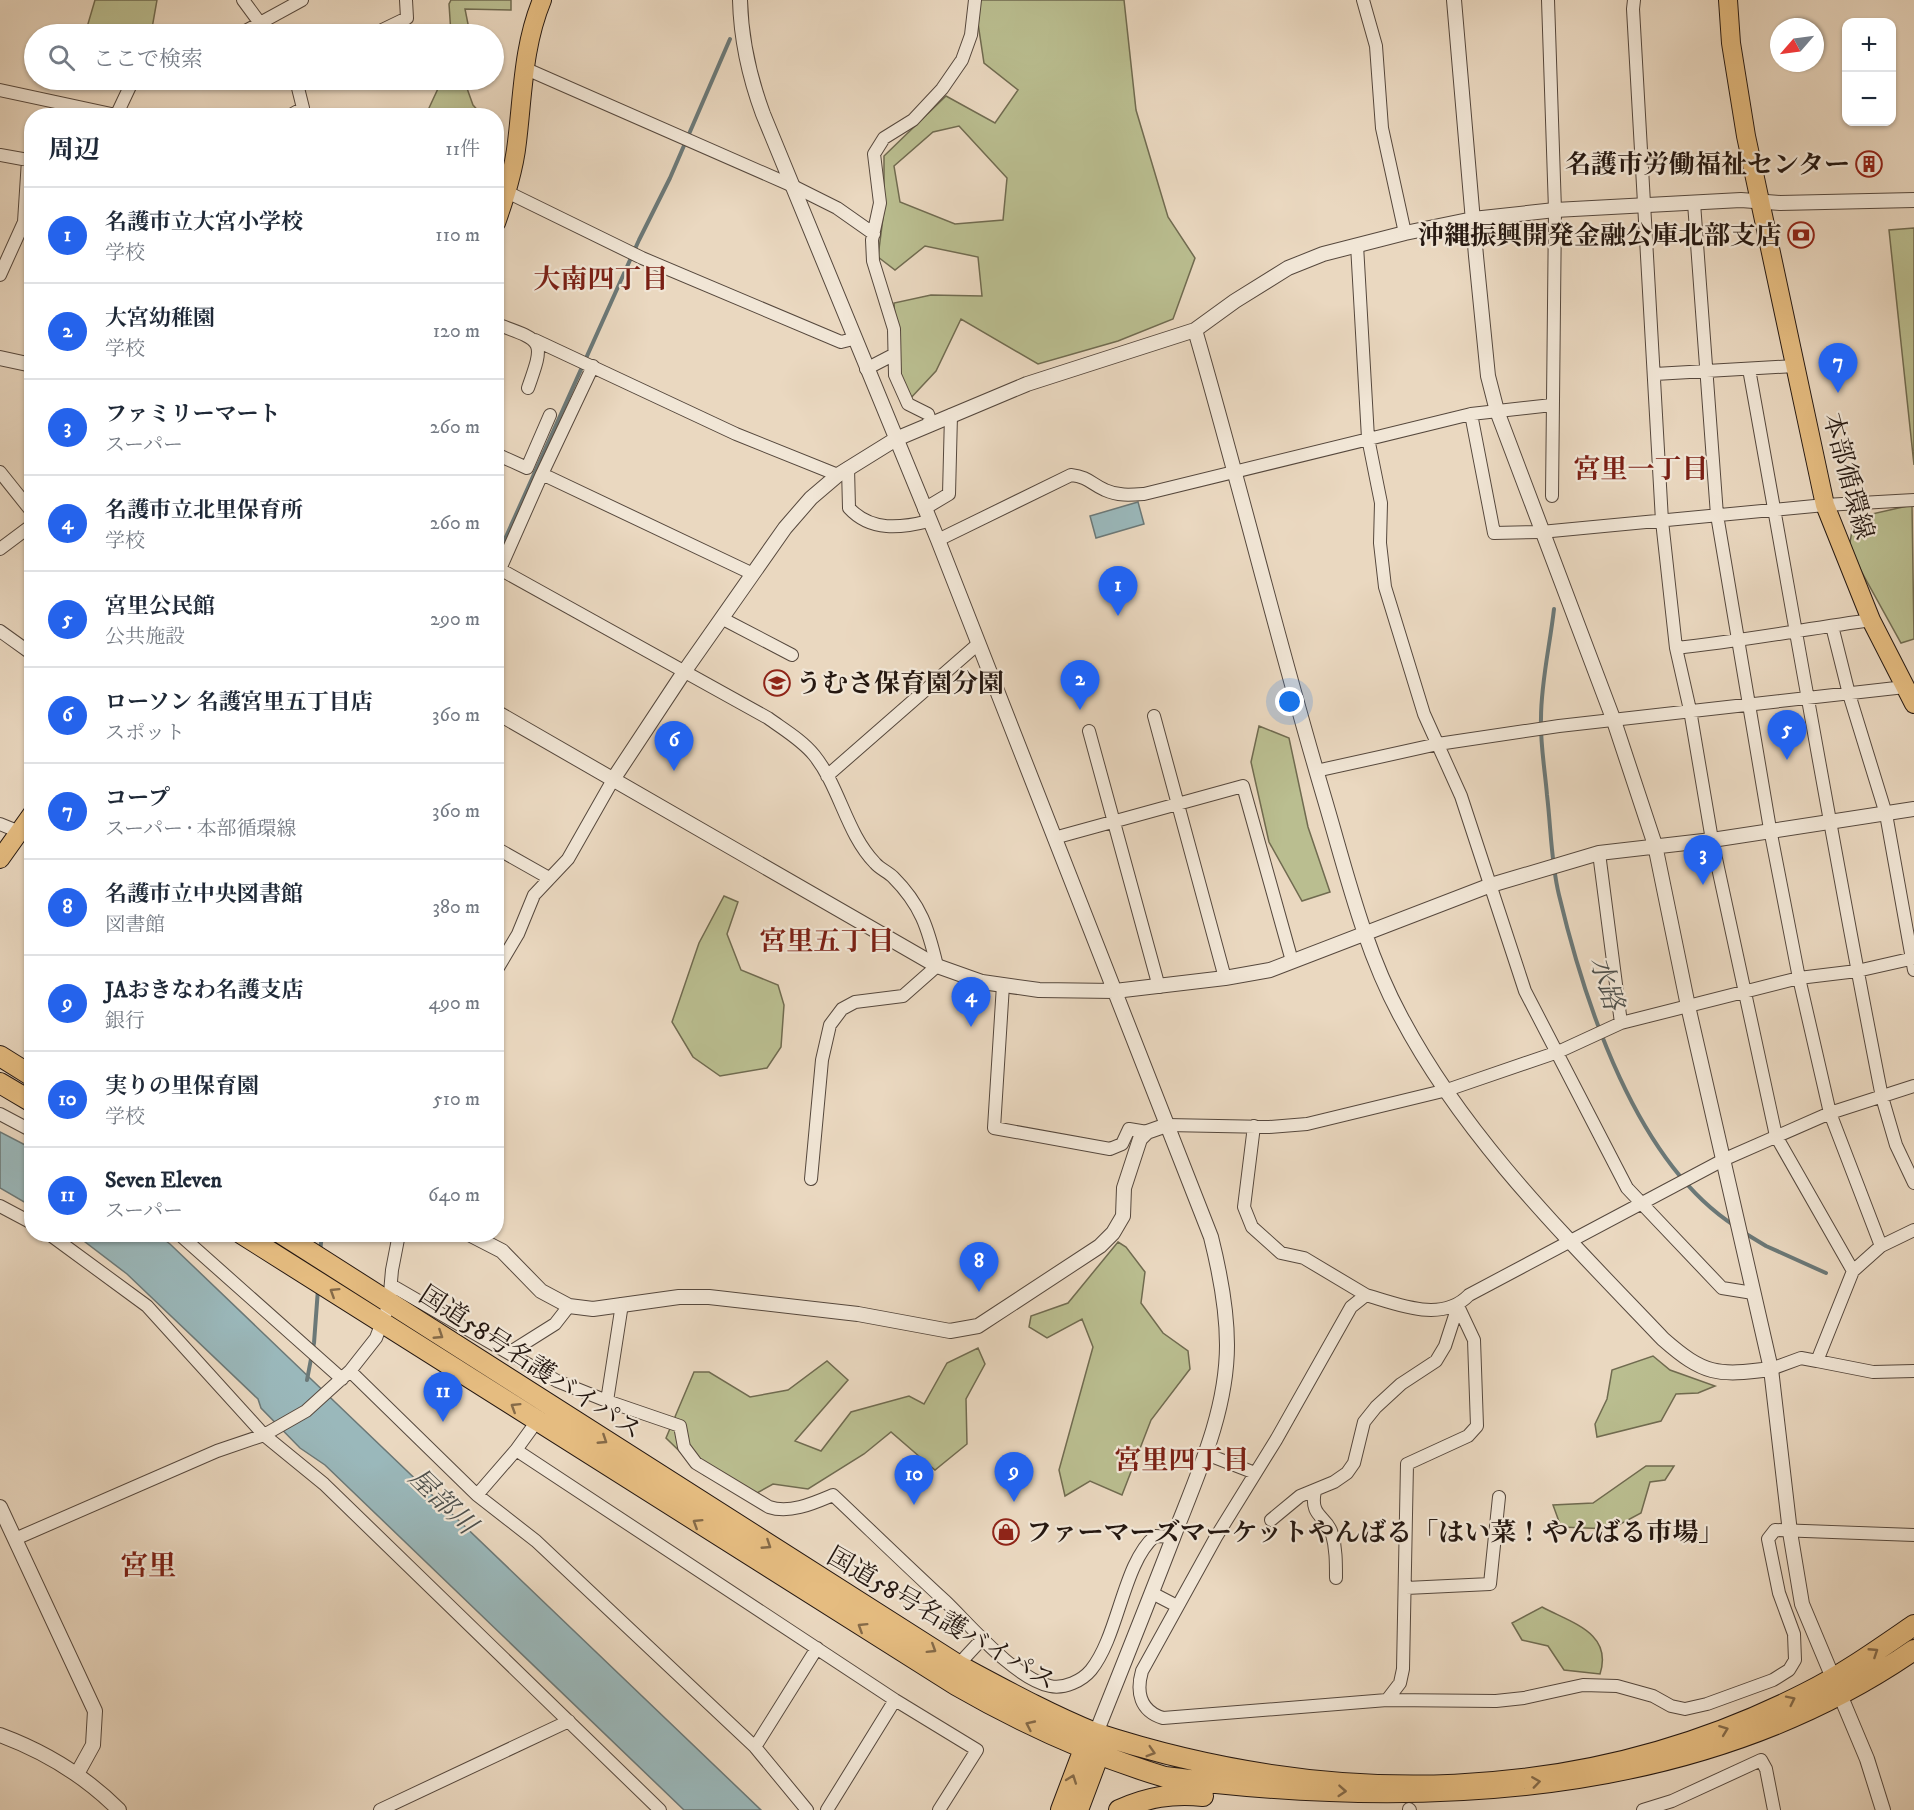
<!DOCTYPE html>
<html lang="ja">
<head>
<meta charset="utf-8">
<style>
	body { margin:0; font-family:"IM FELL DW Pica","Noto Serif JP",serif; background:#f6f6f7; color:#1f2937 }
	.controls { position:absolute; right:18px; top:18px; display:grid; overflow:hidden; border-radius:12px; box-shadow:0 2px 4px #0004 }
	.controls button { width:54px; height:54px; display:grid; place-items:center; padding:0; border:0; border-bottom:2px solid #e0e1e3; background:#fff; color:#1f2937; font:30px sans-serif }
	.compass { position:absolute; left:1770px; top:18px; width:54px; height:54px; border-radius:50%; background:#fff; box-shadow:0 2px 4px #0004; rotate:242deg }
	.you { position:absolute; left:1290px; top:702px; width:21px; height:21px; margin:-15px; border:4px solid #fff; border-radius:50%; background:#1a73e8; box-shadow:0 0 0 9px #1a73e833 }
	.badge { display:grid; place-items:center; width:39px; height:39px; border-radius:50%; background:#2563eb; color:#fff; font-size:20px; font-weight:700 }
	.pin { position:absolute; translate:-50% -50px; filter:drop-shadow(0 2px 3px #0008) }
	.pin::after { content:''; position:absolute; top:32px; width:21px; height:18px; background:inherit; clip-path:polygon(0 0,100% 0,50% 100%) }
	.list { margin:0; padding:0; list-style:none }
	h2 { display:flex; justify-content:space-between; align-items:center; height:78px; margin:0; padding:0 24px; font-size:26px }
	h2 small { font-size:20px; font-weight:400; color:#747a83 }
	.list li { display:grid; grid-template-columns:39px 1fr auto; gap:18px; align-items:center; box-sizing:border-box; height:96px; padding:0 24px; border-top:2px solid #e0e1e3 }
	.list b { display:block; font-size:22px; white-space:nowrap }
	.list p { margin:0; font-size:20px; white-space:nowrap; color:#747a83 }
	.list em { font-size:20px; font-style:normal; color:#747a83 }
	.icon { flex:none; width:33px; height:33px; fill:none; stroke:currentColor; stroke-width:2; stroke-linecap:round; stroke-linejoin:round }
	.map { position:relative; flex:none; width:1914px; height:1810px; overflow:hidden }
	.search { position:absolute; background:#fff; box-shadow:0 2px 4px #0004; left:24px; top:24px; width:480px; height:66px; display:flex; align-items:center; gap:15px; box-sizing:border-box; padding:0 21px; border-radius:33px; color:#747a83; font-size:22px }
	.panel { position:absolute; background:#fff; box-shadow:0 2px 4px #0004; left:24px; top:108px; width:480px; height:1134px; border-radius:24px }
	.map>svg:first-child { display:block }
	.green { fill:#babe90; stroke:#706b50; stroke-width:1.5; fill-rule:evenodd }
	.water { fill:#9ab8bb; stroke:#6b7877; stroke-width:1.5 }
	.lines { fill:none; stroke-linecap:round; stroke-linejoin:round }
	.stream { stroke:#6b7877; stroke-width:4 }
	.minor-casing { stroke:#56483d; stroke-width:14 }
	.tertiary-casing { stroke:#56483d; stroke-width:16 }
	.primary-casing { stroke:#251811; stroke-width:20 }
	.trunk-casing { stroke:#251811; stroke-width:22 }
	.minor { stroke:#f1e6d6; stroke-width:12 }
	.tertiary { stroke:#f1e6d6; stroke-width:14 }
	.primary { stroke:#e5bc80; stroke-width:18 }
	.trunk { stroke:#e5bc80; stroke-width:20 }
	.oneway { stroke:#856a48 }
	.labels { text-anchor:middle; stroke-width:4.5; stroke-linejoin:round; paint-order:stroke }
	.poi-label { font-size:26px; font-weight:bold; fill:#251811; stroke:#f1e6d6; text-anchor:end }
	.street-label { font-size:26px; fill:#251811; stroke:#f1e6d6 }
	.neighbourhood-label { font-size:27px; font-weight:bold; fill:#7a1f14; stroke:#f1e6d6 }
	.water-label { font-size:27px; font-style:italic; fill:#4e504c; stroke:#f1e6d6 }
	.quarter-label { font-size:28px; font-weight:bold; fill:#7a1f14; stroke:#f1e6d6 }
</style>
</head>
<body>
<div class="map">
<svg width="1914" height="1810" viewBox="0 0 1914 1810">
	<rect width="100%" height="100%" fill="#ead8c0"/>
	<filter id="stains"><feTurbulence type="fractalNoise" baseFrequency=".00333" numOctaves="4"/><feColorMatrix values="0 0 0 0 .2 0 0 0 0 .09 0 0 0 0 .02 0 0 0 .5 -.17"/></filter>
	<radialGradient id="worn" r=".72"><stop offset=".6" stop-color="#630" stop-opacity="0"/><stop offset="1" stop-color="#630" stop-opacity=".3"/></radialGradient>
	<path class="green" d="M 95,0 L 157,0 L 151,34 L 85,34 Z
		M 451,0 L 511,0 L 511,10 L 465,9 L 470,34 L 451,34 L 449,4 Z
		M 979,0 L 1124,0 L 1136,110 L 1168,217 L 1195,258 L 1173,319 L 1118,341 L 1038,364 L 961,319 L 936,371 L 908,401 L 899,384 L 894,303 L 931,295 L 982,296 L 978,257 L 925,246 L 895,270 L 878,257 L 884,210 L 884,156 L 946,96 L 995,123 L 1018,90 L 984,63 L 976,10 ZM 959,126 L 1007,178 L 1003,220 L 955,224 L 900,202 L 894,166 L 933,132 Z
		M 442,80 L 464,80 L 473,105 L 482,115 L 432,115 L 429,108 Z
		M 1914,228 L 1914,465 L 1889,230 Z
		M 1912,505 L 1914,639 L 1901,643 L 1849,549 L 1854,518 Z
		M 1259,726 L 1289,738 L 1308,827 L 1330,892 L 1302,901 L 1269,842 L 1251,762 Z
		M 724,896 L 738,902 L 727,934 L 741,970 L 778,985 L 784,1005 L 781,1047 L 767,1068 L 720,1076 L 693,1057 L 672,1022 L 699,943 Z
		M 1118,1242 L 1126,1247 L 1145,1272 L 1141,1303 L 1163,1333 L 1188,1351 L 1190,1369 L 1151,1420 L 1122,1495 L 1090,1481 L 1065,1496 L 1059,1470 L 1093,1347 L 1082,1319 L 1047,1338 L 1029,1327 L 1031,1316 L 1068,1303 Z
		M 978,1348 L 985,1364 L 966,1399 L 967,1444 L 935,1470 L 891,1432 L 864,1454 L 808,1489 L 773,1484 L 748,1498 L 704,1475 L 666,1438 L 694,1372 L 709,1372 L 750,1397 L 788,1390 L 827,1361 L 848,1380 L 795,1441 L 821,1451 L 851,1412 L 909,1396 L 924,1404 L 947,1363 Z
		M 1653,1356 L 1670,1370 L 1715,1386 L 1698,1393 L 1676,1394 L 1661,1421 L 1597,1437 L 1595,1424 L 1607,1399 L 1612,1370 Z
		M 1646,1466 L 1674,1466 L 1665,1480 L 1650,1482 L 1641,1513 L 1611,1529 L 1561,1527 L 1553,1505 L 1593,1503 Z
		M 1542,1607 C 1572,1623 1613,1633 1600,1674 L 1564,1670 L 1548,1646 L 1522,1640 L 1512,1623 Z"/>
	<path class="water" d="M 1138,502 L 1144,524 L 1096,538 L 1090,516 Z
		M 0,1132 L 31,1148 L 31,1206 L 0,1188 Z
		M 76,1235 L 158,1235 L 170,1244 L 761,1810 L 684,1810 L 325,1465 L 300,1448 L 261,1408 L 258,1399 L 127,1274 Z"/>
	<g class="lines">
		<path class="stream" d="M 496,559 L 639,240 L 670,178 L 730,39
			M 1554,609 C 1550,645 1541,682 1541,718 C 1540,743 1545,770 1547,795 C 1551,828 1551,863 1559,895 C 1585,1004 1636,1162 1735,1226
			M 1743,1232 L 1766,1246 L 1826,1273
			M 320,1252 L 322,1234
			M 307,1380 L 314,1343 L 318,1289"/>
		<g class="minor-casing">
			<path id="minor" d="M 243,0 L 268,34
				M 1363,0 L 1376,46 L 1382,128 L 1405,233
				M 1548,0 L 1555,210 L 1552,496
				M 1634,0 L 1633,9 L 1662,521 L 1676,648 L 1690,710 L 1712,840 L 1776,1136 L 1853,1271
				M 240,34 L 302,0
				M 374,34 L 407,18 L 406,0
				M 524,68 L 793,186 L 837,208 L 874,234
				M 0,90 L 116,115
				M 116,116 L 133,80
				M 289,116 L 303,108 L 296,80
				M 0,155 L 28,160 L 24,222 L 0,275
				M 507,192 L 642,258 L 841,342 L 853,339
				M 1694,203 L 1717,515 L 1770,829 L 1799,978 L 1830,1113 L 1881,1246
				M 1357,245 L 1368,438 L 1381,503 L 1380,543 L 1385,587 L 1424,714 L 1461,796 L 1525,991 L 1627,1188 L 1722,1288 L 1753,1293
				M 496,324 C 544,341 545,340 528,388
				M 535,340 L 736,434 L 838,475
				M 593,366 L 542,474 L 753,574
				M 866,369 L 893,355
				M 1749,369 C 1793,612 1834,855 1882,1097 L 1896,1145 L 1914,1183
				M 1655,374 L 1795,366
				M 1471,414 L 1494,533 L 1541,532 L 1825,505 L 1914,500
				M 931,424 L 928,414 L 908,404 L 895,375 L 894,329 L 873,261 L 872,240 L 880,203 L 874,154 L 884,138 L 913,120 L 942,89 L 962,60 L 971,35 L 975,0
				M 496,454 L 527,468 L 550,415
				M 848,468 L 849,508 C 871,532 901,528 929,521
				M 0,472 L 32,512
				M 924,509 L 949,494 L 951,415
				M 938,540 L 1071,475 C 1089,477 1091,484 1105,490 C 1118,496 1130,495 1144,494 L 1471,414 L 1552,405
				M 0,549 L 32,525
				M 496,567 L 768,718 C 783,729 802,740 814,755 C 840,787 846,833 875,863 C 880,869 888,872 893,877 C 921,905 928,928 937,966 L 903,996 L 855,1002 L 842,1009 L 830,1025 L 822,1060 L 811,1179
				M 496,578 L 542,474
				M 723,619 L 792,655
				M 1832,626 L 1849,694 L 1886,814 L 1914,970
				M 0,631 L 32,654
				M 1676,648 C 1742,641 1806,629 1871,620
				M 1154,716 L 1225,978
				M 1089,731 L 1159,987
				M 1316,771 L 1438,744 L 1559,726 L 1905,687
				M 827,776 L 978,644
				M 0,824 L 32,837
				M 1054,838 L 1243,786 L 1292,961
				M 496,848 L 549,878
				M 1599,853 L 1621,1023
				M 496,971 L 518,934 L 534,895 L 568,859 L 614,778
				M 1003,985 L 994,1128 L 1110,1149 L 1122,1144 L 1129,1129 L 1147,1132
				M 1914,1086 L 1830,1113 L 1725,1159 L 1469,1295 C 1442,1323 1400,1305 1366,1295 L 1351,1307 L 1276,1440 L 1216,1537 L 1142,1671 C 1136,1692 1140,1711 1163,1718 L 1387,1700 L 1496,1701 L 1524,1698 L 1583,1685 L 1617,1686 L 1653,1696 L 1671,1706 L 1685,1709 L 1707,1704 L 1773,1680 L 1789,1670 L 1795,1660 L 1794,1634 L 1779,1593 L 1768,1539 L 1775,1530 L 1914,1535
				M 0,1114 L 32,1131
				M 1167,1125 L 1269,1127 L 1307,1124 L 1447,1090 L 1558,1052 L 1621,1023 L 1799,978 L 1857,971 L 1914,958
				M 1254,1126 L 1244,1207 L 1252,1227 L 1281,1253 L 1304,1258 L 1366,1295
				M 0,1206 L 32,1223
				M 49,1234 L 147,1306 L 264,1435 L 324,1484 L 660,1810
				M 179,1234 L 342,1379
				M 391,1285 L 557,1381 L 607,1401 L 680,1426 L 684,1447 L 696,1463 L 769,1507 C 790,1514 814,1503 833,1495 C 870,1530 907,1566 945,1601 C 971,1626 1014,1678 1050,1686 C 1064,1689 1082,1681 1091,1670 C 1119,1635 1123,1563 1155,1536 L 1174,1537
				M 509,1353 L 555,1324 L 569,1306
				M 1817,1361 L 1873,1372 L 1914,1371
				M 1771,1369 L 1801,1358 L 1817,1361 L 1853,1271 L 1881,1246 L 1914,1230
				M 350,1371 L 477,1495 L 536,1541 L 755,1747 L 807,1810
				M 607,1401 L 622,1304
				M 516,1450 L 895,1700 L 977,1750 L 939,1810
				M 1206,1454 L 1255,1473
				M 1315,1491 C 1309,1518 1328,1516 1332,1534 C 1336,1548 1336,1562 1336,1578
				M 477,1495 L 516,1450 L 537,1421
				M 1271,1520 L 1300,1496 L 1334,1482 L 1347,1473 L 1354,1463 L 1364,1422 L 1376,1407 L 1401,1384 L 1436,1361 L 1445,1346 L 1458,1306
				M 15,1539 L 217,1451 L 264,1435 L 306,1411 L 350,1371 L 376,1338 L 389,1304 L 392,1270 L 399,1234
				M 1406,1588 L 1490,1584 L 1499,1497
				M 1152,1593 L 1177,1606
				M 958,1665 L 983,1638
				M 1387,1700 L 1400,1683 L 1403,1669 L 1407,1464 L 1468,1436 L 1477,1426 L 1474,1340 L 1458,1306
				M 755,1747 L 817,1648
				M 1409,1809 L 1410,1810
				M 380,1810 L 569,1721
				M 827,1810 L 895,1700
				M 1643,1810 L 1672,1801 L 1761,1760 L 1766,1769 L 1774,1810"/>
		</g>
		<g class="tertiary-casing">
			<path id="tertiary" d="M 740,0 C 741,41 749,76 763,114 L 938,540 L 1211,1237 C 1220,1273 1227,1308 1227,1345 C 1227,1412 1197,1476 1173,1538 C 1148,1603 1122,1668 1096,1733
				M 1454,0 L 1476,256 L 1488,376 L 1497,411 L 1614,721 L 1655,845 L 1688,1006 L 1771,1369 L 1790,1532 L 1802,1604 L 1867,1759 L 1883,1810
				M 1195,330 C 1240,485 1278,642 1324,797 C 1346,871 1364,949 1401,1017 C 1466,1140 1568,1239 1663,1339 C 1704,1375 1717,1376 1771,1369
				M 0,358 L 32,365
				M 496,712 L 937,966 L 982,982 L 1039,990 L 1115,991 L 1225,978 L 1270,970 L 1491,885 L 1599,853 L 1712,840 L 1914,809
				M 614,778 L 684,672 L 785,528 L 811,498 L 838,475 L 896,439 L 1027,384 L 1195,330 L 1235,301 L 1288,268 L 1323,254 L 1405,233 L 1473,219 L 1555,210 L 1741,200 L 1780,203 L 1914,200
				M 469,1234 L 502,1251 L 541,1291 L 569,1306 L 593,1309 L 679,1297 L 709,1297 L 858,1314 L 950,1331 L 978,1326 L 1100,1246 L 1113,1233 L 1123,1216 L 1124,1188 L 1140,1139 L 1147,1132 L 1167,1125
				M 0,1507 L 95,1711 L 93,1745 L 77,1774
				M 0,1735 C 46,1752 84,1775 119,1810"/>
		</g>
		<g class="primary-casing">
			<path id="primary" d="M 1728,0 L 1731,43 L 1746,136 L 1825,505 L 1871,620 L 1914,704
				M 496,223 C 505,197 514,170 517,142 C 523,93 523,46 542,0
				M 0,859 L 32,814"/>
		</g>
		<g class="trunk-casing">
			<path id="trunk" d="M 0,1056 L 32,1076
				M 0,1083 L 32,1102
				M 242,1234 L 956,1685 C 1022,1723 1091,1755 1165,1777 C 1419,1810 1698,1799 1914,1650
				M 282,1234 L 958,1665 C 1003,1689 1048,1714 1095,1733 C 1331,1810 1582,1807 1806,1693 C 1844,1674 1879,1649 1914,1625
				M 1061,1810 L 1084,1749 L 1090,1740
				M 1078,1810 L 1099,1754 L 1097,1742
				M 1119,1810 C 1147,1797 1172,1793 1203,1796"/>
		</g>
		<use href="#minor" class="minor"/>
		<use href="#tertiary" class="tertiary"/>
		<use href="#primary" class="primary"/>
		<use href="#trunk" class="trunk"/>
	</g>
	<defs><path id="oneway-chevron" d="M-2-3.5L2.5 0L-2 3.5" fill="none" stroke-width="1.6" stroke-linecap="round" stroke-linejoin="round" transform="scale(1.5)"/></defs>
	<g class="oneway">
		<use href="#oneway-chevron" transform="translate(334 1292) rotate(-148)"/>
		<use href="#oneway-chevron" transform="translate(439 1335) rotate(33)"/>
		<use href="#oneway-chevron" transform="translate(515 1407) rotate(-148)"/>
		<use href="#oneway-chevron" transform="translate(603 1440) rotate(33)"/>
		<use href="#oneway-chevron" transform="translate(697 1523) rotate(-148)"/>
		<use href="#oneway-chevron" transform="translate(767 1545) rotate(33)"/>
		<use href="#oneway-chevron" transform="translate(862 1627) rotate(-148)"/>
		<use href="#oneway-chevron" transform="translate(932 1649) rotate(32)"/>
		<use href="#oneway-chevron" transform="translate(1874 1652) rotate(-33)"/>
		<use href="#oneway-chevron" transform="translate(1791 1700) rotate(-26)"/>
		<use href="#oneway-chevron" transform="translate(1030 1725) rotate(-155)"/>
		<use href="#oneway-chevron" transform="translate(1724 1730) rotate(-21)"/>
		<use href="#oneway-chevron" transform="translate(1151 1752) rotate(17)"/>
		<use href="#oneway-chevron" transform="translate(1072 1779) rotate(-70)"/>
		<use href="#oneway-chevron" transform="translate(1536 1782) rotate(-8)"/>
		<use href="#oneway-chevron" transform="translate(1342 1791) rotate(4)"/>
	</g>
	<defs>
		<g id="building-ring" transform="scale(1.35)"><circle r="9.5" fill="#f1e6d6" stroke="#8f2418" stroke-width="1.5"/><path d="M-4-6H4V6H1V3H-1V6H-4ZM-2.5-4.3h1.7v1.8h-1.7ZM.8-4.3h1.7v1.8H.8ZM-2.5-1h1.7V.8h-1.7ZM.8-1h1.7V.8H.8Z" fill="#8f2418"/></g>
		<g id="bank-ring" transform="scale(1.35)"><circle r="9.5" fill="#f1e6d6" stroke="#8f2418" stroke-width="1.5"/><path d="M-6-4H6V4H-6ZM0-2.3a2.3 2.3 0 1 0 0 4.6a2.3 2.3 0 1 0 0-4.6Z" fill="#8f2418"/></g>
		<g id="school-ring" transform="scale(1.35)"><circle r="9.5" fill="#f1e6d6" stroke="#8f2418" stroke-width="1.5"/><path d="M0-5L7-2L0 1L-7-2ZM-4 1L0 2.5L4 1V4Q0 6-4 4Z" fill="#8f2418"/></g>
		<g id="shop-ring" transform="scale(1.35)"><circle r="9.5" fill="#f1e6d6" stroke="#8f2418" stroke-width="1.5"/><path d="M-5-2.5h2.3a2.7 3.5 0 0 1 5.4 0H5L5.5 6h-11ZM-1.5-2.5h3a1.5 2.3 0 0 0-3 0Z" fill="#8f2418"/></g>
	</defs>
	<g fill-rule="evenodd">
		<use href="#building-ring" x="1869" y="164"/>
		<use href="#bank-ring" x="1801" y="235"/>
		<use href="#school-ring" x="777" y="683"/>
		<use href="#shop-ring" x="1006" y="1532"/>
	</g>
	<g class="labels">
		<g class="poi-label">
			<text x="1850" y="173">名護市労働福祉センター</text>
			<text x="1782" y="244">沖縄振興開発金融公庫北部支店</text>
			<text x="796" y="692" text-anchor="start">うむさ保育園分園</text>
			<text x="1026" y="1541" text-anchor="start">ファーマーズマーケットやんばる「はい菜！やんばる市場」</text>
		</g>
		<g class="street-label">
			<text transform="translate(1849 476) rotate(75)" y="9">本部循環線</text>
			<text transform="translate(531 1362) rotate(33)" y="9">国道58号名護バイパス</text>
			<text transform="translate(942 1618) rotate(30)" y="9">国道58号名護バイパス</text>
		</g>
		<g class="neighbourhood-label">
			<text x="601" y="288">大南四丁目</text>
			<text x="1641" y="478">宮里一丁目</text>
			<text x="827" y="950">宮里五丁目</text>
			<text x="1182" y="1469">宮里四丁目</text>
		</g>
		<g class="water-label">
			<text transform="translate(1607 983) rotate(73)" y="9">水路</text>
			<text transform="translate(443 1501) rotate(44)" y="9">屋部川</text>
		</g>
		<g class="quarter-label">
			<text x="148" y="1575">宮里</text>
		</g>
	</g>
	<rect width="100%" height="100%" filter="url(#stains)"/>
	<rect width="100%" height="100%" fill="url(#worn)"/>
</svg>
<div class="controls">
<button>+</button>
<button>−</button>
</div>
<svg class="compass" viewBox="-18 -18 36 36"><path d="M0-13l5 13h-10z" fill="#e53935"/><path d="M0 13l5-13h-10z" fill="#747a83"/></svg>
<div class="you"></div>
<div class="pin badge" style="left:1118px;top:616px">1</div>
<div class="pin badge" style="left:1080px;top:710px">2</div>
<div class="pin badge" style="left:1703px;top:885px">3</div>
<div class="pin badge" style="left:971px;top:1027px">4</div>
<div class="pin badge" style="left:1787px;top:760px">5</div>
<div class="pin badge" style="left:674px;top:771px">6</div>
<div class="pin badge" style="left:1838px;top:393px">7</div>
<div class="pin badge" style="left:979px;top:1292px">8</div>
<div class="pin badge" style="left:1014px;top:1502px">9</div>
<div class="pin badge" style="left:914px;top:1505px">10</div>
<div class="pin badge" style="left:443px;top:1422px">11</div>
<div class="search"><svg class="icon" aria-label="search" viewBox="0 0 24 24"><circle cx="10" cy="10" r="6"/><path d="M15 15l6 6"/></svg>ここで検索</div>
<section class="panel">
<h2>周辺<small>11件</small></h2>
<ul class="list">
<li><span class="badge">1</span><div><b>名護市立大宮小学校</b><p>学校</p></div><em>110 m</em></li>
<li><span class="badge">2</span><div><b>大宮幼稚園</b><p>学校</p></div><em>120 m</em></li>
<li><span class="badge">3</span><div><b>ファミリーマート</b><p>スーパー</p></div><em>260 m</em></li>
<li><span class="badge">4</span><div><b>名護市立北里保育所</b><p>学校</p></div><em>260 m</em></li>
<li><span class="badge">5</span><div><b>宮里公民館</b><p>公共施設</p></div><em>290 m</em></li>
<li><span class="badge">6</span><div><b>ローソン 名護宮里五丁目店</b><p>スポット</p></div><em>360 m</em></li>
<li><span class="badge">7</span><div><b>コープ</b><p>スーパー · 本部循環線</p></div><em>360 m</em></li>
<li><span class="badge">8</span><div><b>名護市立中央図書館</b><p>図書館</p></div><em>380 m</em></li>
<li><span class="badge">9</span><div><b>JAおきなわ名護支店</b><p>銀行</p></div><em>490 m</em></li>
<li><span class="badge">10</span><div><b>実りの里保育園</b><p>学校</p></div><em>510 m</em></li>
<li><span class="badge">11</span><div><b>Seven Eleven</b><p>スーパー</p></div><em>640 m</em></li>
</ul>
</section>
</div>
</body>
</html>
